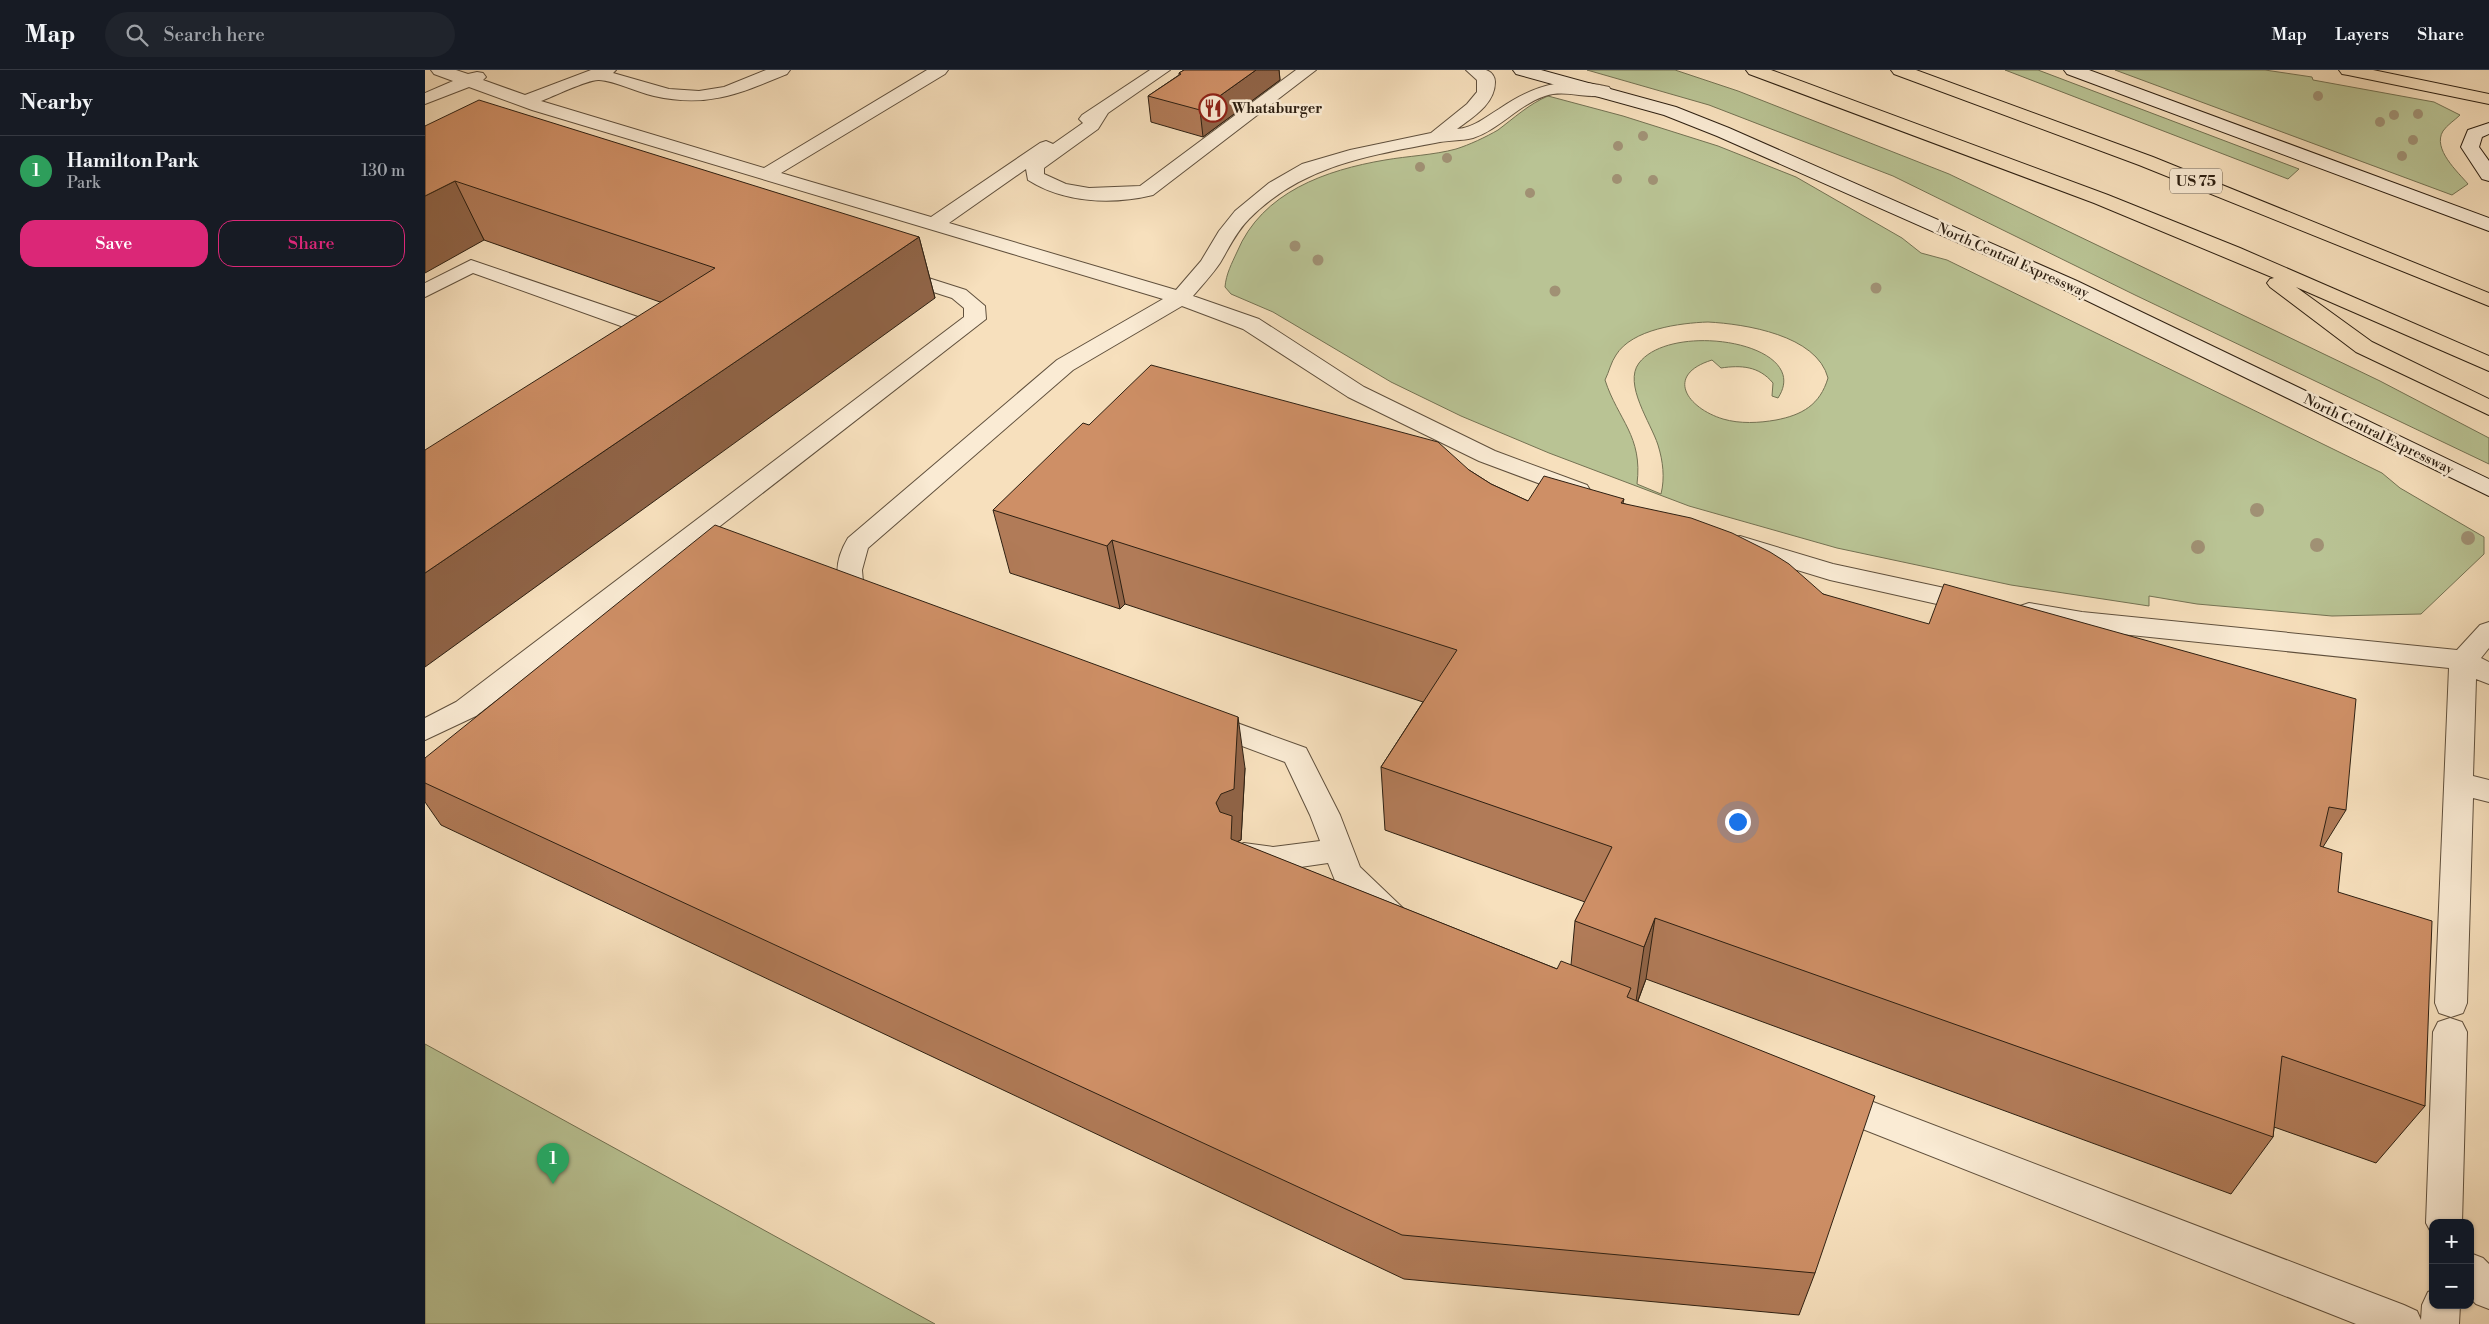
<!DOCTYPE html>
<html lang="en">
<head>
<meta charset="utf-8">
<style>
	body { margin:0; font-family:"Libre Bodoni",serif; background:#20242c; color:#f1f3f6 }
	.controls { position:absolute; right:15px; bottom:15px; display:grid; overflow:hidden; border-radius:10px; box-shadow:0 1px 4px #0004 }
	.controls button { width:45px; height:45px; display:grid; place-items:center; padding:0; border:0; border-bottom:1px solid #363941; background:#171b24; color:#f1f3f6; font:25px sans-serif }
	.you { position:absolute; left:1312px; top:751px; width:18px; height:18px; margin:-12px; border:4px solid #fff; border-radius:50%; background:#1a73e8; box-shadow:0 0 0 8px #1a73e833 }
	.badge { display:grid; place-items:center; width:32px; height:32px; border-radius:50%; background:#db2777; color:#fff; font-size:16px; font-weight:700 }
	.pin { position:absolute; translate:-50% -41px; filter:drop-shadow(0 1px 2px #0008) }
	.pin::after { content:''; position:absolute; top:26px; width:18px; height:15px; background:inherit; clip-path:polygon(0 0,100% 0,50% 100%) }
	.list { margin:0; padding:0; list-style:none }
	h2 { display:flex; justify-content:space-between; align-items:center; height:65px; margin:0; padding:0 20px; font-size:21px }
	h2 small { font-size:16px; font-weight:400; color:#9ea1a6 }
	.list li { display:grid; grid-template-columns:32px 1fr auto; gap:15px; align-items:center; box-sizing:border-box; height:70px; padding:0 20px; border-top:1px solid #363941 }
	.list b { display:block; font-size:19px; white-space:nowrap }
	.list p { margin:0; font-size:16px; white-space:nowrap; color:#9ea1a6 }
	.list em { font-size:16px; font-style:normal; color:#9ea1a6 }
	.actions { display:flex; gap:10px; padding:15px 20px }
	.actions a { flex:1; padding:11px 0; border:1px solid #db2777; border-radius:15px; text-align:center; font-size:18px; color:#db2777 }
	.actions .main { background:#db2777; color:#fff }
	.icon { flex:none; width:28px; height:28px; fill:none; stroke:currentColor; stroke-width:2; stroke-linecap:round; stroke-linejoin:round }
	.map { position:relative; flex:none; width:2064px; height:1254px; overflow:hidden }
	header { display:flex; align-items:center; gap:30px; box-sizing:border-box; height:70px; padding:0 25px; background:#171b24; border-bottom:1px solid #363941 }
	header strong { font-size:24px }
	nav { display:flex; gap:28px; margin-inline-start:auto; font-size:18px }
	.search { width:350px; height:45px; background:#20242c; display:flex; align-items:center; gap:12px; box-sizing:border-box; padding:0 18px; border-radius:28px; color:#9ea1a6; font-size:19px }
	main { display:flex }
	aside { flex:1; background:#171b24 }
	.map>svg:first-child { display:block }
	.green { fill:#b9c394; stroke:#747253; fill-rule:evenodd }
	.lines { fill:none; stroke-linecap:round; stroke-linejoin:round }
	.service-casing { stroke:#60503d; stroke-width:2 }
	.secondary-casing { stroke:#2e2012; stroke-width:2 }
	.motorway-casing { stroke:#2e2012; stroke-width:2 }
	.service { fill:#faebd4; fill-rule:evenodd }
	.secondary { fill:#faebd4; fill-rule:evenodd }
	.motorway { fill:#f7e0bd; fill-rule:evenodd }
	.tree { fill:#a09174 }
	.wall { fill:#b17b58; stroke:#2e2012 }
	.shaded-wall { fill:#906447; stroke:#2e2012 }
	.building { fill:#ce8f66; stroke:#2e2012 }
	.labels { text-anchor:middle; stroke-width:5; stroke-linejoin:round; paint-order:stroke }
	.far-poi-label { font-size:14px; font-weight:bold; fill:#2e2012; stroke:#faebd4; text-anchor:start }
	.far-street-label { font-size:14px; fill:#2e2012; stroke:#faebd4 }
	.shield { fill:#faebd4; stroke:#6b5d4c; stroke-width:1 }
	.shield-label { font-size:15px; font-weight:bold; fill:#2e2012 }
</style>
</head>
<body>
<header>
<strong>Map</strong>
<div class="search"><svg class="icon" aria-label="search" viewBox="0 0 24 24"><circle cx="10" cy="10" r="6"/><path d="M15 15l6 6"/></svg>Search here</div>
<nav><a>Map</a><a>Layers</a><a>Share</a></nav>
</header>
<main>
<aside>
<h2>Nearby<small></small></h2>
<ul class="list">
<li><span class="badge" style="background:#2e9e5b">1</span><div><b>Hamilton Park</b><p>Park</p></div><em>130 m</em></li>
</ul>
<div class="actions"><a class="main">Save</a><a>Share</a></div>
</aside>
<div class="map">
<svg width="2064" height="1254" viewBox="0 0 2064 1254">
	<rect width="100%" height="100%" fill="#f7e0bd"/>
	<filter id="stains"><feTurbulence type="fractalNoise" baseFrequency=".004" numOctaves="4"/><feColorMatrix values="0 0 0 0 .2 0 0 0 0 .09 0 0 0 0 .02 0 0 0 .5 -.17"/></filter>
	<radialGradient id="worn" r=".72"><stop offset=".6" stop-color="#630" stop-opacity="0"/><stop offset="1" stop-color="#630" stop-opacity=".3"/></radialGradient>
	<path class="green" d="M 1162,0 L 1250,0 L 1313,21 L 1524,104 L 1955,311 L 2064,368 L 2064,394 L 1710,225 L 1468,106 L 1284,35 Z
		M 1580,0 L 1613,0 L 1874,99 L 1863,109 Z
		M 1690,0 L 1840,0 L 1887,7 L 1888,10 L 2009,32 L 2035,45 C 2030,50 2022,55 2018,61 C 2007,79 2033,102 2043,114 L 2027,125 Z
		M 1123,26 L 1198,46 L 1293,76 L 1371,107 L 1477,168 L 1496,183 L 1522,190 L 1957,403 L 1975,418 L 2059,467 L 2059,484 L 1996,544 L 1907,546 L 1772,534 L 1724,526 L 1724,536 L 1586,515 L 1412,478 L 1264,436 L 1124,383 L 1036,346 L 966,312 L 848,242 L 806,224 L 800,217 C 801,204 807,193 812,182 C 837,122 901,100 960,90 C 983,86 1009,85 1031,79 C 1044,75 1061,67 1073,60 C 1089,48 1104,34 1123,26 ZM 1283,252 C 1320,254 1392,265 1403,308 C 1395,335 1377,345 1351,350 C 1334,353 1315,354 1298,349 C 1262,338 1239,305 1287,290 L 1296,298 C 1316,295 1334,296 1348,313 L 1347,326 L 1353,328 C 1389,273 1247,250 1214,293 C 1198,314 1226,353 1233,375 C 1238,391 1240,408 1236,424 L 1212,414 C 1218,366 1193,350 1180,310 C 1184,302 1186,292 1191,285 C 1207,259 1255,253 1283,252 Z
		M 0,974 L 510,1254 L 0,1254 Z"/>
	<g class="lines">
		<g class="service-casing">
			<path id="service" d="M 6,0 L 31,0 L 43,4 L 52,2 L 58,3 L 61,7 L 58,10 L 100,25 L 166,0 L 191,0 L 188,3 L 244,19 L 274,21 L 299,17 L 341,0 L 365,0 L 362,4 C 314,24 282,38 229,26 C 212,22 190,11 174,10 C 164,9 127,27 116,31 L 339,98 L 502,0 L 523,0 L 520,4 L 356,103 L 506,147 L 615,73 L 621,71 L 628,74 L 658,53 L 654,49 L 657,45 L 725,0 L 745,0 L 683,43 L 673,59 L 619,98 L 619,104 L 641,114 L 664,118 L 715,116 L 871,0 L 891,0 L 728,125 C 687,135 639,133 603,110 L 601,99 L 524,153 L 751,220 L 776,191 L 794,161 L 810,141 L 844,113 L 877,94 L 925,80 L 1006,63 L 1042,34 L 1052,22 L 1052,10 L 1041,0 C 1047,0 1056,0 1061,0 C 1067,2 1070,7 1070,12 C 1070,34 1048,47 1032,59 C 1048,58 1061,47 1074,39 C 1111,14 1140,6 1184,17 L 1187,21 L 1184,25 C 1163,30 1141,19 1120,26 C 1093,35 1075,59 1048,68 C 1036,71 1023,70 1010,73 C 941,86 875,97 824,149 C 811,162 804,178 795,193 C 787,205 777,215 768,226 L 834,249 L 939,317 L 1070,381 L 1162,415 L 1165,420 L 1162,425 L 1153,428 L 1054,391 L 923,327 L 818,259 L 757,236 L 648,300 L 443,478 L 437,500 L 438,512 L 457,523 L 461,529 L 457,535 C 447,538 441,536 431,532 C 405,520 410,489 423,468 L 632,290 L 738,229 L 107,40 L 44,17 L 0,34 L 0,23 L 28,11 L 9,4 Z
				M 46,190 L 248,259 L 251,264 L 248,269 L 240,270 L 232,269 L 48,203 L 0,227 L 0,213 Z
				M 472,198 L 541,220 L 560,236 L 561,249 L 51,646 L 0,670 L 0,648 L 31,632 L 539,247 L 539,238 L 527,228 L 465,208 L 462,204 L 465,200 Z
				M 1315,466 L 1408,494 L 1552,525 L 1561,528 L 1565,534 L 1561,540 L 1552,543 L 1405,510 L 1306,480 L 1303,474 L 1306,468 Z
				M 1604,533 L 1657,542 L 2032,580 L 2055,555 L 2064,552 L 2064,578 L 2056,588 L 2064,592 L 2064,614 L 2051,609 L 2048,706 L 2064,710 L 2064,732 L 2048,728 L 2042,933 L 2038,943 L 2026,947 L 2014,943 L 2010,933 L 2024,598 L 1657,560 L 1595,548 L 1591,542 L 1595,536 Z
				M 779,641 L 881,678 L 915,745 L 935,797 L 980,840 L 985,849 L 980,858 L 969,862 L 958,858 L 911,813 L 903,793 L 848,801 L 808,793 L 804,785 L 808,777 L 819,773 L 848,777 L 895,771 L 885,745 L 860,692 L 769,658 L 765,651 L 769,644 Z
				M 2025,948 L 2037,952 L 2042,962 L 2037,1153 L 2008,1153 L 2008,1166 L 2001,1153 L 2008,962 L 2013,952 Z
				M 1409,1017 L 1979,1235 L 1992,1241 L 1996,1250 L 1997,1235 L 2003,1222 L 2008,1220 L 2008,1235 L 2035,1235 L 2034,1254 L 1931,1254 L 1397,1043 L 1392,1032 L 1397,1021 Z
				M 2045,1183 L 2058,1188 L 2064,1194 L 2064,1239 L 2051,1234 L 2045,1228 Z"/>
		</g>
		<g class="secondary-casing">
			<path id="secondary" d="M 1088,0 L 1116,0 L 1251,37 L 1304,58 L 1652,211 L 2064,409 L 2064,426 L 1638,219 L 1292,66 L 1239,45 L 1091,4 Z
				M 1639,0 L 1664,0 L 2064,148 L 2064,161 L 1642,4 Z
				M 2064,53 L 2064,64 L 2057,67 L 2054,77 L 2064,91 L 2064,111 L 2057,109 L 2036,77 L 2043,60 Z"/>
		</g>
		<g class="motorway-casing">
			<path id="motorway" d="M 1321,0 L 1346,0 L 1683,125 L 1815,178 L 2064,286 L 2064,301 L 1871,217 L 1947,272 L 2064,329 L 2064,345 L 1931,282 L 1845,217 L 1842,213 L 1845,209 L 1849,208 L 1669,133 L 1324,4 Z
				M 1466,0 L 1491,0 L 1728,87 L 2064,223 L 2064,236 L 1714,95 L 1469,4 Z
				M 1914,0 L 1948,0 L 2064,24 L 2064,34 L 1923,5 L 1917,4 Z"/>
		</g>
		<use href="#service" class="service"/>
		<use href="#secondary" class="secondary"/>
		<use href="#motorway" class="motorway"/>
	</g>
	<g class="tree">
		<circle cx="1893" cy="26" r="5"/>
		<circle cx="1993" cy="44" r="5"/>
		<circle cx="1969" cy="45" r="5"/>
		<circle cx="1955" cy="52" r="5"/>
		<circle cx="1218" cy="66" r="5"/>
		<circle cx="1988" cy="70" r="5"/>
		<circle cx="1193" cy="76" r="5"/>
		<circle cx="1977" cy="86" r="5"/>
		<circle cx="1022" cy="88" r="5"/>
		<circle cx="995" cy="97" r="5"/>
		<circle cx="1192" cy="109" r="5"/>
		<circle cx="1228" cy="110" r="5"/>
		<circle cx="1105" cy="123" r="5"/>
		<circle cx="870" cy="176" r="5.5"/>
		<circle cx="893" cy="190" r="5.5"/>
		<circle cx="1451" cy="218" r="5.5"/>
		<circle cx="1130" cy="221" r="5.5"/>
		<circle cx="1832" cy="440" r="7"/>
		<circle cx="2043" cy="468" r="7"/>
		<circle cx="1892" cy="475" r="7"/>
		<circle cx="1773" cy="477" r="7"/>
	</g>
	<path class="wall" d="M 759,0 L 854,0 L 855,10 L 778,67 L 726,52 L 723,26 L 754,5 L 754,3 Z
		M 0,56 L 494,167 L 510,228 L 235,232 L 59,170 Z
		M 664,355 L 1044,400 L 1066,414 L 1103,431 L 1199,429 L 1198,433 L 1398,524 L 1921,740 L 1898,777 L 1913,822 L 2000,1036 L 1951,1093 L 1849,1057 L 1848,1067 L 1806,1124 L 1221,909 L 1213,931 L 1390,1203 L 1374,1245 L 979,1209 L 16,755 L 0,732 L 0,688 L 820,698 L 816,770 L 812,772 L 1132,899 L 1146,895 L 1150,851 L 1160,832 L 960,760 L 956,697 L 998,632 L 700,534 L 695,539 L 585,503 L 568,440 Z"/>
	<path class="shaded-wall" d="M 831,0 L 854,0 L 855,10 L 778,67 L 775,40 Z
		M 30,111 L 59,170 L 0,203 L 0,126 Z
		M 494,167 L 510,228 L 0,597 L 0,503 Z
		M 687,470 L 700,534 L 695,539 L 682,476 Z
		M 813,647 L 820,698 L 816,770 L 811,772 L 815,796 L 791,733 Z
		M 1230,848 L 1221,909 L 1210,938 L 1219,877 Z"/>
	<path class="building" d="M 759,0 L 831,0 L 775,40 L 723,26 L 756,4 L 754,3 Z
		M 54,30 L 494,167 L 0,503 L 0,380 L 290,198 L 30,111 L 0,126 L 0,56 Z
		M 726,295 L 1013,372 L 1044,400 L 1066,414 L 1103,431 L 1119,406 L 1199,429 L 1196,433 L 1266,448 L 1307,463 L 1345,482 L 1364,494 L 1398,524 L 1504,554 L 1519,514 L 1931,629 L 1921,740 L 1904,737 L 1895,776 L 1917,783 L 1913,822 L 2007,851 L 2000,1036 L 1857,986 L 1848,1067 L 1230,848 L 1219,877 L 1150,851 L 1187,777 L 956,697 L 1032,580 L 687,470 L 682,476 L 568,440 L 658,353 L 664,355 Z
		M 290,455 L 813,647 L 809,719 L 796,724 L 791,733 L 795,742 L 807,746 L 806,769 L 1132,899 L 1136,891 L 1206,918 L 1202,927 L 1450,1026 L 1390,1203 L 977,1165 L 0,713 L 0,688 Z"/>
	<defs>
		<g id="restaurant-ring" transform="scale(1.4375)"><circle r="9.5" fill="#faebd4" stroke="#8f2418" stroke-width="1.5"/><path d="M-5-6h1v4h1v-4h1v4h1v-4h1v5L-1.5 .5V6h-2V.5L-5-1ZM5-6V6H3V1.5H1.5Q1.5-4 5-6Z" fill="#8f2418"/></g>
	</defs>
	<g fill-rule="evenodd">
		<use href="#restaurant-ring" x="788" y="38"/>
	</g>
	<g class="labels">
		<g class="far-poi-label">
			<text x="807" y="43">Whataburger</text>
		</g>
		<g class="far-street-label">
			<text transform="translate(1588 190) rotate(24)" y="5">North Central Expressway</text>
			<text transform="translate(1954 364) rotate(26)" y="5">North Central Expressway</text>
		</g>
		<rect class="shield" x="1745" y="98.5" width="52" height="25" rx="4"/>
		<g class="shield-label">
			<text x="1771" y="116">US 75</text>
		</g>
	</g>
	<rect width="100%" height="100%" filter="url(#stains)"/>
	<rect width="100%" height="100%" fill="url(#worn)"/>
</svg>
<div class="controls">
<button>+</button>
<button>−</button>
</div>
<div class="you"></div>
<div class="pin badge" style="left:128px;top:1114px;background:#2e9e5b">1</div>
</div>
</main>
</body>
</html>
